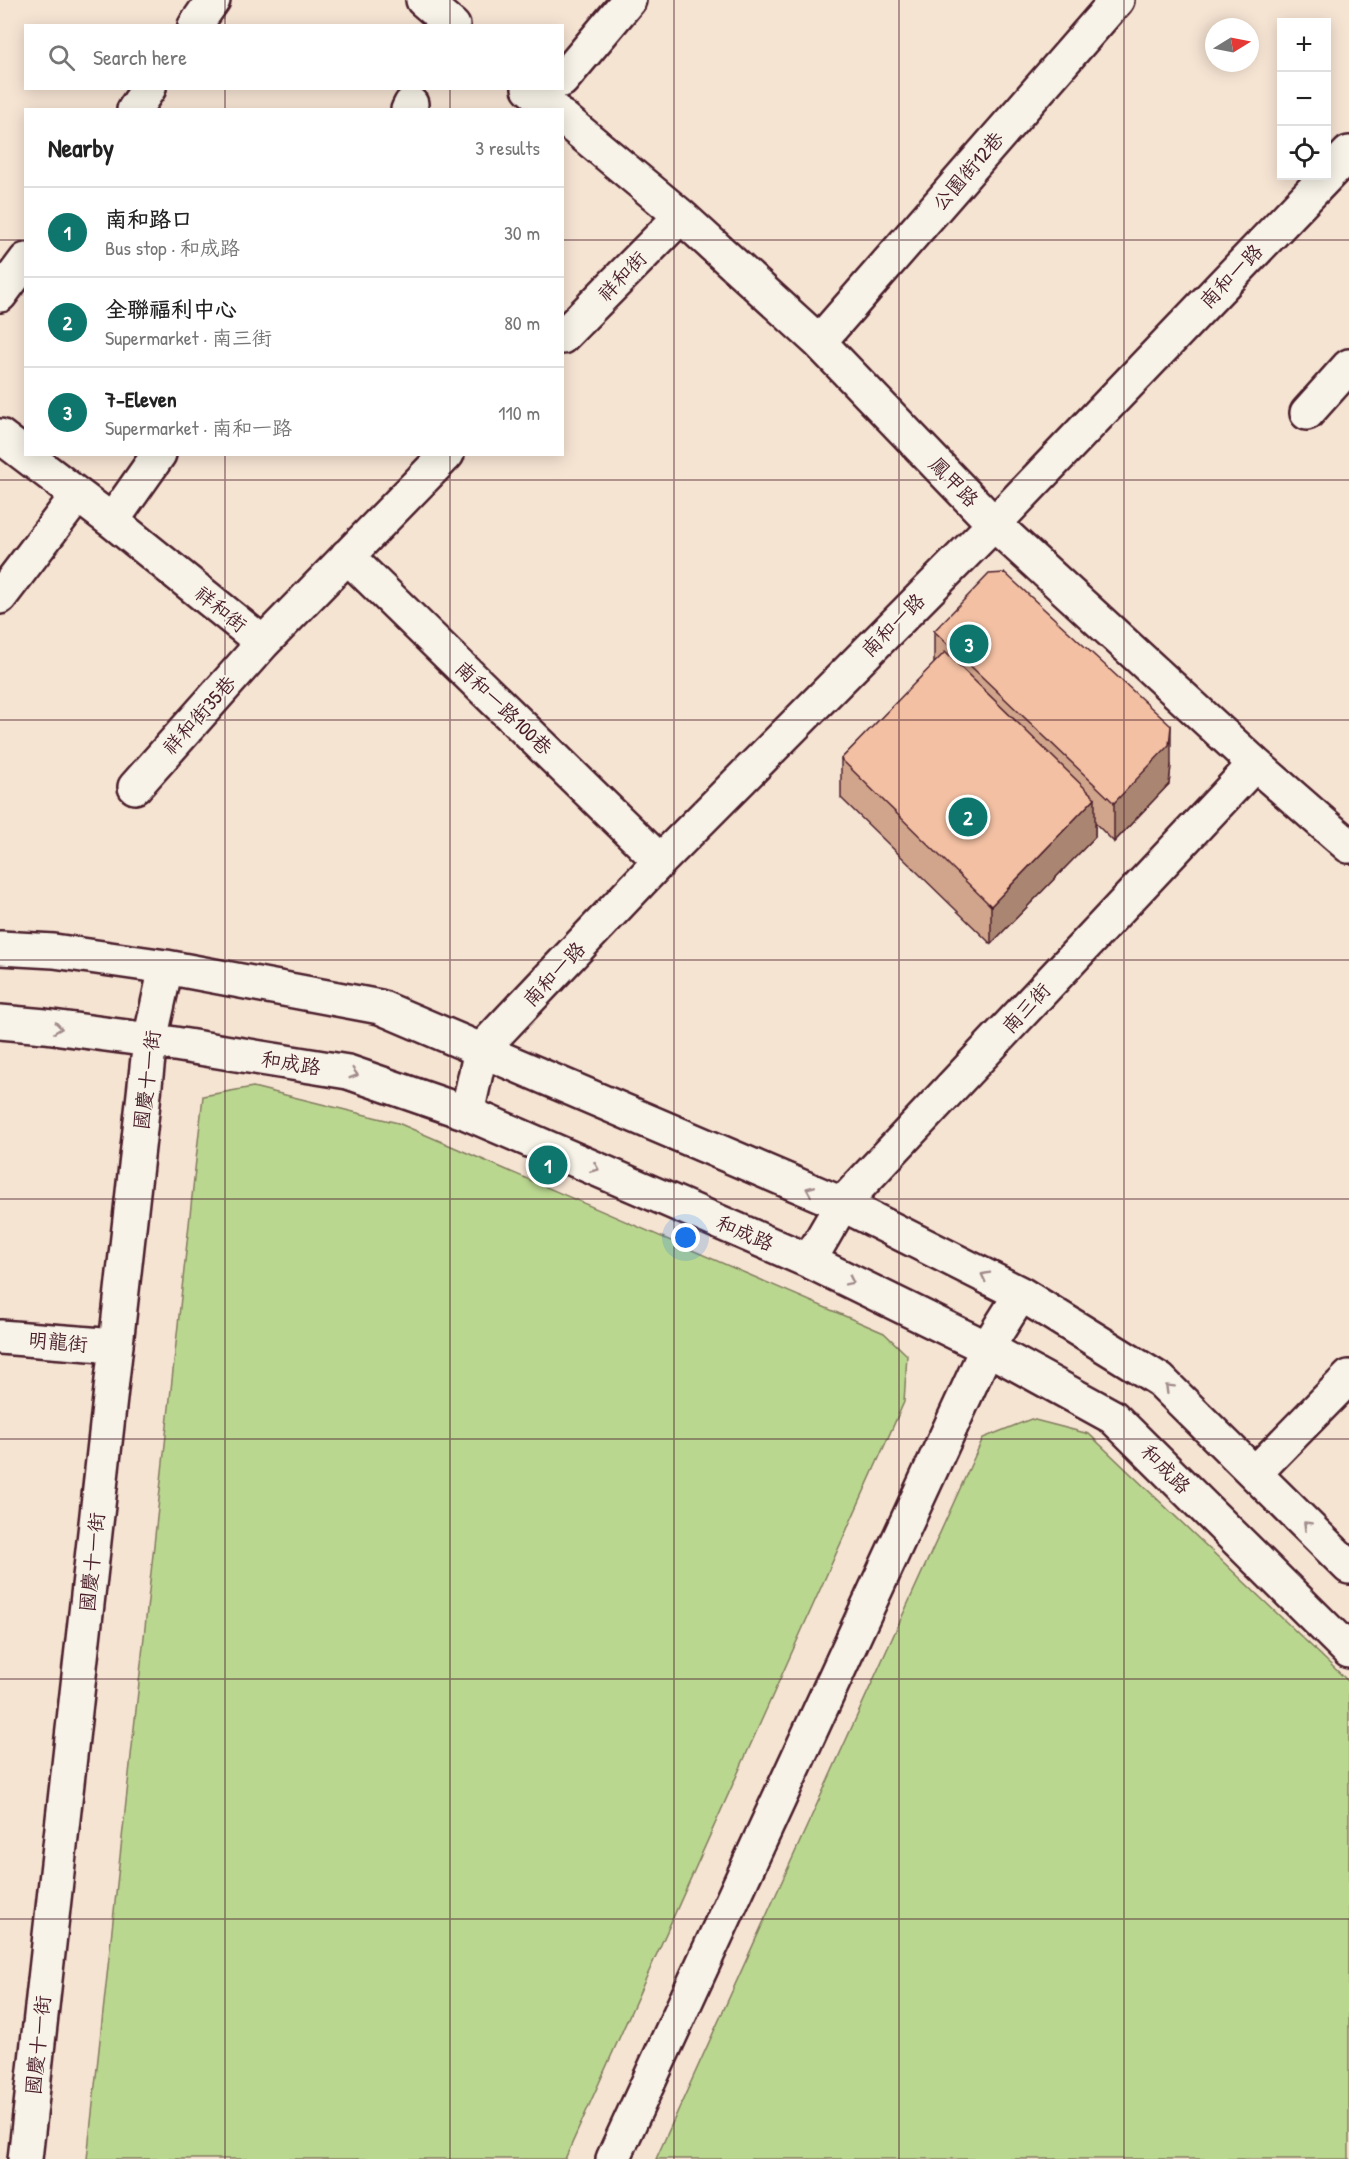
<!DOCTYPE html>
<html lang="en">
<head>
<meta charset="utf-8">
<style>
	body { margin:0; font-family:"Patrick Hand","LXGW WenKai TC",sans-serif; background:#f2f2f2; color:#222 }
	.controls { position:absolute; right:18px; top:18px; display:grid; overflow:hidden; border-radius:0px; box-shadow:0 3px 15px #0003 }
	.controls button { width:54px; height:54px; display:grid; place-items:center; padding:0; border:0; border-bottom:2px solid #e0e0e0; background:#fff; color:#222; font:30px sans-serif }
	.compass { position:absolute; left:1205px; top:18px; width:54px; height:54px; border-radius:50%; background:#fff; box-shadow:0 3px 15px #0003; rotate:80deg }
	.you { position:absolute; left:686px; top:1238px; width:21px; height:21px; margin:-15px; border:4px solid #fff; border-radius:50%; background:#1a73e8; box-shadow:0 0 0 9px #1a73e833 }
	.badge { display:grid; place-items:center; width:39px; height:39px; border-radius:50%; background:#0f766e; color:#fff; font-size:20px; font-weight:700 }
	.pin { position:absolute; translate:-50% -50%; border:3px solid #fff; box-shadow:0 2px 6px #0006 }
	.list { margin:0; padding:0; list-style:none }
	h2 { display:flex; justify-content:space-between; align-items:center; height:78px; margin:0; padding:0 24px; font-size:26px }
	h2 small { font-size:20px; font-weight:400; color:#767676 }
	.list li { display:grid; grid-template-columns:39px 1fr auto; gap:18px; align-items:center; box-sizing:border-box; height:90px; padding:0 24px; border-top:2px solid #e0e0e0 }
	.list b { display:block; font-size:22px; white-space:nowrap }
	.list p { margin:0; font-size:20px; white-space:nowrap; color:#767676 }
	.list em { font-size:20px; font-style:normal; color:#767676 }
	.icon { flex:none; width:33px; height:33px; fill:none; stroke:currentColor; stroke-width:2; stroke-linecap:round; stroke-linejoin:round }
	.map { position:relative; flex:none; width:1349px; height:2159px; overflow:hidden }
	.search { position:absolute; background:#fff; box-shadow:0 3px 15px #0003; left:24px; top:24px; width:540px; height:66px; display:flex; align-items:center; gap:15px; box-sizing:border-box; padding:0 21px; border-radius:0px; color:#767676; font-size:22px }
	.panel { position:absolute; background:#fff; box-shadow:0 3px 15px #0003; left:24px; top:108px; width:540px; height:348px; border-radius:0px }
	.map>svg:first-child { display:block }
	.green { fill:#bad790; stroke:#827b5e; stroke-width:1.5 }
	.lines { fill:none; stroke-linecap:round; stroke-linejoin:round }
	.minor-casing { stroke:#4a1f2b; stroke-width:38 }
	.minor { stroke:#f7f3e8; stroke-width:33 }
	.wall { fill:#d1a58c; stroke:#4a1f2b; stroke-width:1.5 }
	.shaded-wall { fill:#aa8672; stroke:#4a1f2b; stroke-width:1.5 }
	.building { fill:#f3c0a3; stroke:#4a1f2b; stroke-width:1.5 }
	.oneway { stroke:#a0898a }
	.grid { fill:none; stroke:#4a1f2b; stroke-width:1.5; stroke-opacity:0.55 }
	.labels { text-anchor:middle; stroke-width:4.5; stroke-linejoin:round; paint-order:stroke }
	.street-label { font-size:20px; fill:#4a1f2b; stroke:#f7f3e8 }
</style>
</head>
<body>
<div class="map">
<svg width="1349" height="2159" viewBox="0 0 1349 2159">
	<rect width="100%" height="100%" fill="#f6e4d3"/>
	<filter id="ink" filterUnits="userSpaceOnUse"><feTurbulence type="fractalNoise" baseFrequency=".0167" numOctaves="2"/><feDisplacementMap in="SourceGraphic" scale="12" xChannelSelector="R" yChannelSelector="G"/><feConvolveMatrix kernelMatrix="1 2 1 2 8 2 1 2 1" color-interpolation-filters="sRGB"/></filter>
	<g filter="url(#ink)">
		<path class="green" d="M 253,1087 L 398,1123 L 884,1333 L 907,1355 L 904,1402 L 565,2159 L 87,2159 L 203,1096 Z
			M 1031,1419 L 1089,1434 L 1349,1682 L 1349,2159 L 656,2159 L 983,1438 Z"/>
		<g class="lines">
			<g class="minor-casing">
				<path id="minor" d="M 423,0 L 453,26
					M 195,26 L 213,0
					M 562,80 L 629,0
					M 529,88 L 554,110
					M 134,110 L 149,88
					M 408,110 L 411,104
					M 562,117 L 681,216 L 819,342 L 994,524 L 1255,764 L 1349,846
					M 0,295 L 26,260
					M 562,337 L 681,216
					M 819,342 L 1117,0
					M 1307,413 L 1349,366
					M 0,436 L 112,521 L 263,643 L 447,454
					M 112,521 L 159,454
					M 347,556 L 660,861
					M 0,597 L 77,496
					M 135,787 L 263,643
					M 0,948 L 54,951 L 166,967 L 380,1007 L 842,1204 L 1021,1294 L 1160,1380 L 1349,1567
					M 0,1022 L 45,1026 L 150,1040 L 348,1072 L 467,1113 L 809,1261 L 987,1348 L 1113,1417 L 1349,1651
					M 467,1113 L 481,1050 L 660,861 L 994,524 L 1349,153
					M 809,1261 L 842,1204 L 1255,764
					M 0,1337 L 116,1346
					M 1255,1473 L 1349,1377
					M 25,2159 L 150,1040 L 166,967
					M 613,2159 L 987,1348 L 1021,1294"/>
			</g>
			<use href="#minor" class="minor"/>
		</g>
		<path class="wall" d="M 934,631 L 1171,765 L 1169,784 L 1114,842 L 1095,823 L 1095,837 L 991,944 L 841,798 L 841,759 L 934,664 Z"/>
		<path class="shaded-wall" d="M 1171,726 L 1171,765 L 1169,784 L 1114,842 L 1114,803 Z
			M 1095,798 L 1095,837 L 991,944 L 991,906 Z"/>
		<path class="building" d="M 1005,573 L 1171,726 L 1169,745 L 1114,803 L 934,631 L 989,574 Z
			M 945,652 L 1095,798 L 991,906 L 841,759 Z"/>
		<defs><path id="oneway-chevron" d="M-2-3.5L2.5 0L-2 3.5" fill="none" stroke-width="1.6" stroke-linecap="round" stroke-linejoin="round" transform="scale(1.5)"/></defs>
		<g class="oneway">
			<use href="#oneway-chevron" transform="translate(58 1028) rotate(8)"/>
			<use href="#oneway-chevron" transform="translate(354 1074) rotate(17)"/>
			<use href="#oneway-chevron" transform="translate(595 1168) rotate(23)"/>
			<use href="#oneway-chevron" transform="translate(810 1190) rotate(-157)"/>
			<use href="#oneway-chevron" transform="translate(985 1276) rotate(-153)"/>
			<use href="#oneway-chevron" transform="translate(850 1281) rotate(26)"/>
			<use href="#oneway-chevron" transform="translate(1169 1388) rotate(-135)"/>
			<use href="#oneway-chevron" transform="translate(1307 1525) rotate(-135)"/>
		</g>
	</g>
	<path class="grid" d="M 225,0 L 225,26M 450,0 L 450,26M 674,0 L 674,2159M 899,0 L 899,2159M 1124,0 L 1124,2159M 225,88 L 225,110M 450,88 L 450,110M 0,240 L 26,240M 562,240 L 1349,240M 225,454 L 225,2159M 450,454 L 450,2159M 0,480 L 1349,480M 0,720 L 1349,720M 0,960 L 1349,960M 0,1199 L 1349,1199M 0,1439 L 1349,1439M 0,1679 L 1349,1679M 0,1919 L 1349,1919"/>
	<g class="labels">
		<g class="street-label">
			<text transform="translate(968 171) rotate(-49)" y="7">公園街12巷</text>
			<text transform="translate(622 276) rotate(-46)" y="7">祥和街</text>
			<text transform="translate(1231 276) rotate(-46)" y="7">南和一路</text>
			<text transform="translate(954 482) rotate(46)" y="7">鳳甲路</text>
			<text transform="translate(221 609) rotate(39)" y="7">祥和街</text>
			<text transform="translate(893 625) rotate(-45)" y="7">南和一路</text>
			<text transform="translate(504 708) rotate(44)" y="7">南和一路100巷</text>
			<text transform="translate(199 715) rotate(-48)" y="7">祥和街35巷</text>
			<text transform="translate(554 974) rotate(-47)" y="7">南和一路</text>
			<text transform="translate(1026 1008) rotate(-47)" y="7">南三街</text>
			<text transform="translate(291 1063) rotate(9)" y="7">和成路</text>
			<text transform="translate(147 1080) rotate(-83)" y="7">國慶十一街</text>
			<text transform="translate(745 1233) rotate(23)" y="7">和成路</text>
			<text transform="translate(58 1342) rotate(5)" y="7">明龍街</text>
			<text transform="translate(1166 1469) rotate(45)" y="7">和成路</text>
			<text transform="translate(92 1562) rotate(-84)" y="7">國慶十一街</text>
			<text transform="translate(38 2045) rotate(-84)" y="7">國慶十一街</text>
		</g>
	</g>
</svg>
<div class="controls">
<button>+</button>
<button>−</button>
<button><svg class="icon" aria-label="locate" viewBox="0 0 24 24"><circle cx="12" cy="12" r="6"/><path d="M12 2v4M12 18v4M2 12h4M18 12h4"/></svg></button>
</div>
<svg class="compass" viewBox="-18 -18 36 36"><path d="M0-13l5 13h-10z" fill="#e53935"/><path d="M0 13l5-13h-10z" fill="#767676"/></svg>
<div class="you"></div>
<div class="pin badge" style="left:548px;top:1165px">1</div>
<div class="pin badge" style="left:968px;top:817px">2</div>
<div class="pin badge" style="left:969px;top:644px">3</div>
<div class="search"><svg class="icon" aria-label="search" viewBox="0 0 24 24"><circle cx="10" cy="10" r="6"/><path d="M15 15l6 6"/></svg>Search here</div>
<section class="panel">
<h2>Nearby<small>3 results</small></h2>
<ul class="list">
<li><span class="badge">1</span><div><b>南和路口</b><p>Bus stop · 和成路</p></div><em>30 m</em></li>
<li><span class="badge">2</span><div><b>全聯福利中心</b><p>Supermarket · 南三街</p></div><em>80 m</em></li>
<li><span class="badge">3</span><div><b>7-Eleven</b><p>Supermarket · 南和一路</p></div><em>110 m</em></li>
</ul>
</section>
</div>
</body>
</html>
